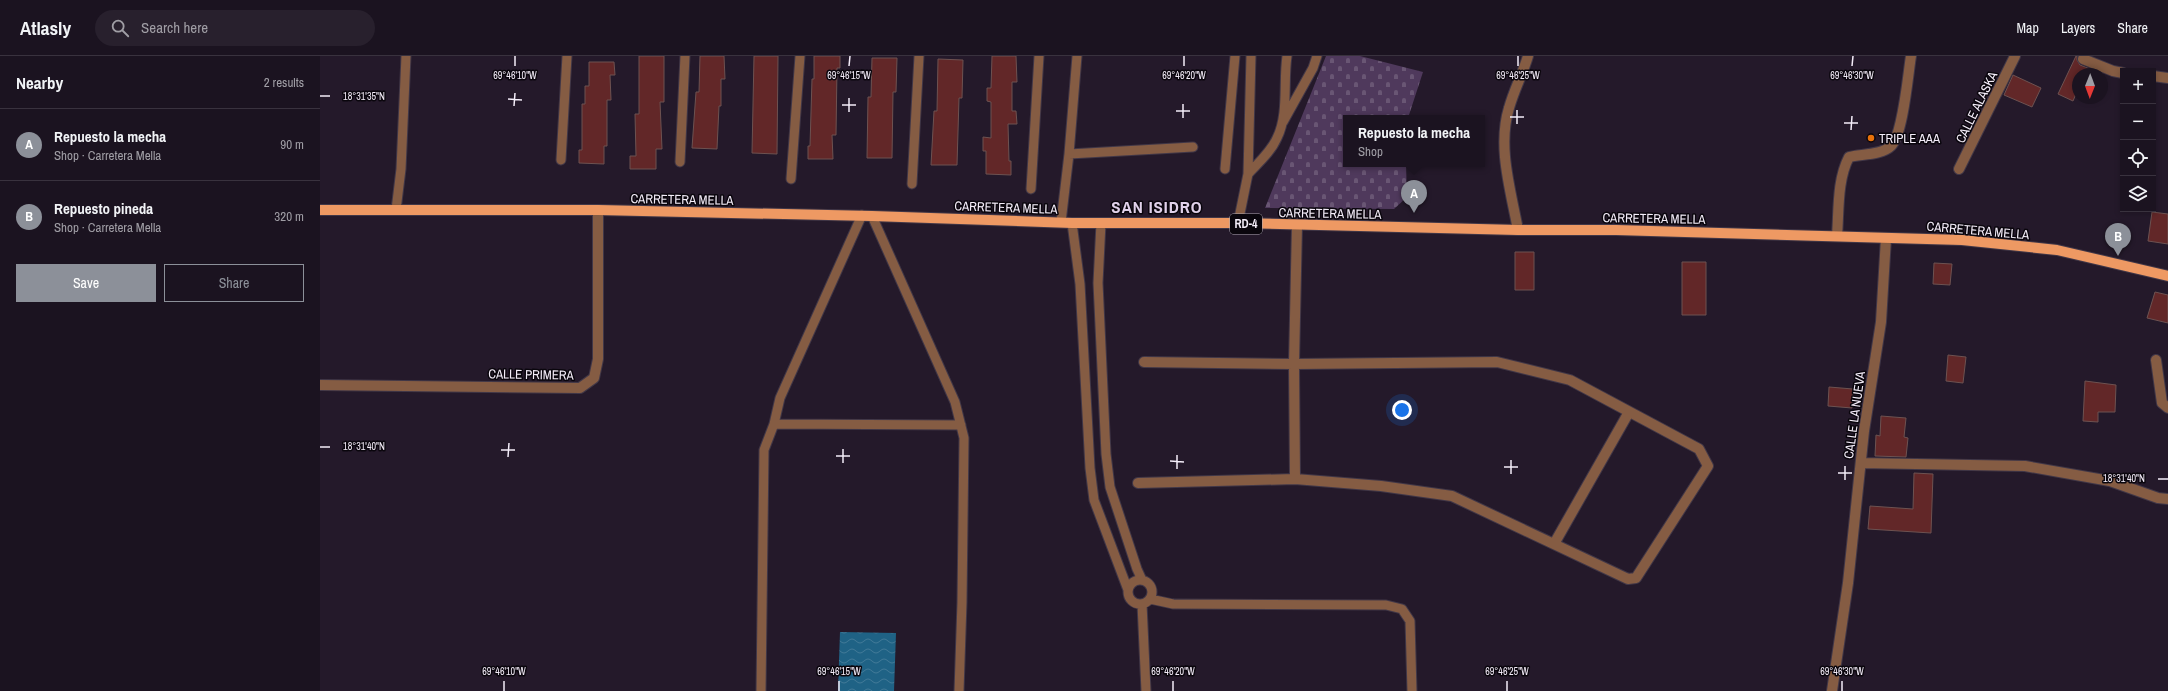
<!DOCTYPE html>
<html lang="en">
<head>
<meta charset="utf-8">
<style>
	body { margin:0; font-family:"Archivo Narrow",sans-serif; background:#28202d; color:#f1f3f6 }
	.controls { position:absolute; right:12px; top:12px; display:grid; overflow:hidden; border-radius:0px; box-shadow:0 2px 6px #0003 }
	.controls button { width:36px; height:36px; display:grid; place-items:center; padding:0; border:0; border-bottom:1px solid #39323e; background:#1b1320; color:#f1f3f6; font:20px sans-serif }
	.compass { position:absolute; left:1752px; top:12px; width:36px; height:36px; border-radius:50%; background:#1b1320; box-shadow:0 2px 6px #0003; rotate:181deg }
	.you { position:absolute; left:1082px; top:354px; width:14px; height:14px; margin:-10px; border:3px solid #fff; border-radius:50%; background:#1a73e8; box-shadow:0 0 0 6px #1a73e833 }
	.badge { display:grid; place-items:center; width:26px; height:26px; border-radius:50%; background:#8c9099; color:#fff; font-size:13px; font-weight:700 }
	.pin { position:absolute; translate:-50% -33px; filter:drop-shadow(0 1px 2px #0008) }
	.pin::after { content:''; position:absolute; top:21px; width:14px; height:12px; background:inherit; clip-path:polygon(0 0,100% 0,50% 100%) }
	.popup { position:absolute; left:1023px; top:59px; width:142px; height:52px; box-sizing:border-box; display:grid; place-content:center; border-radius:0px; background:#1b1320; filter:drop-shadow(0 1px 3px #0005); font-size:13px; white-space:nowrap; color:#a09ea5 }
	.popup b { font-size:15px; color:#f1f3f6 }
	.popup::after { content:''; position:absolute; left:50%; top:100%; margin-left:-8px; border:8px solid transparent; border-top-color:#1b1320 }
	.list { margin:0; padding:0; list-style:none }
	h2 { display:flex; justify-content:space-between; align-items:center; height:52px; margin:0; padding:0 16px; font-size:17px }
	h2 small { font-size:13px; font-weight:400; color:#a09ea5 }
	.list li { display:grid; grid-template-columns:26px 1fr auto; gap:12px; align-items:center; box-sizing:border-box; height:72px; padding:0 16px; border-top:1px solid #39323e }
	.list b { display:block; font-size:15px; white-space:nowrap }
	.list p { margin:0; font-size:13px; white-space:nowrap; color:#a09ea5 }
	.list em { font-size:13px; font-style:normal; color:#a09ea5 }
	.actions { display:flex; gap:8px; padding:12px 16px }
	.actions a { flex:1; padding:9px 0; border:1px solid #8c9099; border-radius:0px; text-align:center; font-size:14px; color:#8c9099 }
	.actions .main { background:#8c9099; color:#fff }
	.icon { flex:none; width:22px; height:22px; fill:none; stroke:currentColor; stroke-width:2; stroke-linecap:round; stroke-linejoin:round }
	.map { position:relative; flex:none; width:1848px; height:635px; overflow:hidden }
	header { display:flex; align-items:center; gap:24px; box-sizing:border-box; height:56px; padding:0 20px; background:#1b1320; border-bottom:1px solid #39323e }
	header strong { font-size:19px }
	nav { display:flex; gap:22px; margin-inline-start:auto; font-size:14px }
	.search { width:280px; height:36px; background:#28202d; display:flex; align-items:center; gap:10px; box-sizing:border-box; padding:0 14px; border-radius:22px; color:#a09ea5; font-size:15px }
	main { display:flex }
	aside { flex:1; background:#1b1320 }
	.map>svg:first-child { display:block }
	.cemetery { fill:url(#cemetery-stones) }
	.water { fill:url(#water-waves) }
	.building { fill:#622728; stroke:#6d5251 }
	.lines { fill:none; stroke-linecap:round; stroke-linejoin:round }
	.lane-casing { stroke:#413747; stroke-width:11 }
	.street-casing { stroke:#413747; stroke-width:12 }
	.primary-casing { stroke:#413747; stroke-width:12 }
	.lane { stroke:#855c43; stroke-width:9 }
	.street { stroke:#855c43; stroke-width:10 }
	.primary { stroke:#ee9963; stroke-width:10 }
	.ticks { fill:none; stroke:#f4edf9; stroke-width:1.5 }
	.food-dot { fill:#e8710a; stroke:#0a060d; stroke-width:1.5 }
	.labels { text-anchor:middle; stroke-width:3; stroke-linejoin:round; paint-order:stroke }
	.shield { fill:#0a060d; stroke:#aea8b2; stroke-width:1 }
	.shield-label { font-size:12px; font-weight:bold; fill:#f4edf9 }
	.street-label { font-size:13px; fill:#f4edf9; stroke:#0a060d }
	.poi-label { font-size:13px; fill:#f4edf9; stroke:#0a060d; text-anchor:start }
	.district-label { font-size:17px; font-weight:bold; letter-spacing:1px; fill:#e0d1ea; stroke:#0a060d }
	.ticks-label { font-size:10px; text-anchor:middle; fill:#f4edf9; stroke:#0a060d; stroke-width:3; stroke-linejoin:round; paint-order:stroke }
</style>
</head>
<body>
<header>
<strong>Atlasly</strong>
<div class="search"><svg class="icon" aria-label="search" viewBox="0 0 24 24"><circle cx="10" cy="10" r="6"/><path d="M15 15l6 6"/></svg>Search here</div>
<nav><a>Map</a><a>Layers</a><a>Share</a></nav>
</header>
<main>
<aside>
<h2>Nearby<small>2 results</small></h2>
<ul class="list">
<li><span class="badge">A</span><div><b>Repuesto la mecha</b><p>Shop · Carretera Mella</p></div><em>90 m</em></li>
<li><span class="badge">B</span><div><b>Repuesto pineda</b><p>Shop · Carretera Mella</p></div><em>320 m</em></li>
</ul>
<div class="actions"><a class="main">Save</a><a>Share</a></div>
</aside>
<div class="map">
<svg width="1848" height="635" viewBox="0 0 1848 635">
	<defs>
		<pattern id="cemetery-stones" width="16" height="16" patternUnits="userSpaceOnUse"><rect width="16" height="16" fill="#4f395c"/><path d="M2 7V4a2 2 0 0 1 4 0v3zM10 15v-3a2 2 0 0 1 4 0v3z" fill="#695674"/></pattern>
		<pattern id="water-waves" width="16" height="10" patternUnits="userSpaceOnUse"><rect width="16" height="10" fill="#1f6285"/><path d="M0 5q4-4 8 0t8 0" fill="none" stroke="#407997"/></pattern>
	</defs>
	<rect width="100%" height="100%" fill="#24192a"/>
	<path class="cemetery" d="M 1006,0 L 1040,0 L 1103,16 L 1088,62 L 1026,62 L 1026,108 L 1086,108 L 1087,141 L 1074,153 L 945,152 Z"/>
	<path class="water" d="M 520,576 L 576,577 L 574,635 L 518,635 Z"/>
	<path class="building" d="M 319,0 L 344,0 L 344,46 L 340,46 L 342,93 L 336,93 L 336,113 L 310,113 L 310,100 L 316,100 L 315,58 L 319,58 Z
		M 380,0 L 404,0 L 405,23 L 401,23 L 401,50 L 399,50 L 397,93 L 372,92 L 376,36 L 379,36 Z
		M 434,0 L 458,0 L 457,98 L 432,97 Z
		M 494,0 L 520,0 L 520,12 L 517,12 L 516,79 L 512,79 L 513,103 L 488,103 L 488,90 L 490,90 L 492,23 L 494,23 Z
		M 672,0 L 696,0 L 697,26 L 692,26 L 692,55 L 696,55 L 697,68 L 688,68 L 689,105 L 691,105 L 691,119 L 666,118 L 666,95 L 663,95 L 663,81 L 671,82 L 671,46 L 667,45 L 667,32 L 671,32 Z
		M 1756,0 L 1757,0 L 1757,4 L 1760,9 L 1783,18 L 1758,18 L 1758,33 L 1753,45 L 1738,38 Z
		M 552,2 L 577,2 L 576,36 L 573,36 L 572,102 L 547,102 L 548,41 L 551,41 Z
		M 618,3 L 643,4 L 642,42 L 639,42 L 637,109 L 611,109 L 614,55 L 617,55 Z
		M 269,6 L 294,6 L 295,19 L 290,19 L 291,44 L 287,44 L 287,90 L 284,90 L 284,108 L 259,107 L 259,94 L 262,94 L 262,48 L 265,48 L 265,30 L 269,30 Z
		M 1693,19 L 1721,32 L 1712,51 L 1684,39 Z
		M 1832,156 L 1848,158 L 1848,188 L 1828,185 Z
		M 1195,196 L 1214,196 L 1214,234 L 1195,234 Z
		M 1362,206 L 1386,206 L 1386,259 L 1362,259 Z
		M 1614,207 L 1632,208 L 1630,229 L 1613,228 Z
		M 1835,236 L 1848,239 L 1848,267 L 1827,262 Z
		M 1628,299 L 1646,301 L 1643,327 L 1626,325 Z
		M 1765,325 L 1796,329 L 1795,356 L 1778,356 L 1778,366 L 1763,365 Z
		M 1509,331 L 1533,333 L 1532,352 L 1508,350 Z
		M 1561,360 L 1586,362 L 1584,381 L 1588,382 L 1586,401 L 1555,400 L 1556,379 L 1560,380 Z
		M 1594,417 L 1613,418 L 1611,477 L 1548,473 L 1550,450 L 1593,453 Z"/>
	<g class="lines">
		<g class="lane-casing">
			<path id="lane" d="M 963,66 L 993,12 L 997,0
				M 749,98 L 873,91
				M 241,104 L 247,0
				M 360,106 L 365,0
				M 905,113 L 915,0
				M 928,118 C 938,107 951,96 957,82 C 969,58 963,26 967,0
				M 471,123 L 480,0
				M 592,128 L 599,0
				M 711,133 L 719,0
				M 76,154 L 81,113 L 86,0
				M 552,160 L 635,346 L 644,382 L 642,546 L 639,635
				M 741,166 L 749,98 L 757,0
				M 752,167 L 760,228 L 770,412 L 774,444 L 808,534
				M 781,167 L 778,227 L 786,398 L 790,431 L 817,513 L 822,524
				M 918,167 L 928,118 L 931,0
				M 454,368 L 641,369
				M808 536a12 12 0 1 1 24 0a12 12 0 1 1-24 0Z
				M 830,543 L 853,548 L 1066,549 L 1082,553 L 1090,565 L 1092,635
				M 822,548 L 826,635
				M 441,635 L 444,394 L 454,368 L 460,342 L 542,159"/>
		</g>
		<g class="street-casing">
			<path id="street" d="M 1763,3 L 1793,15 L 1803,17
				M 1833,20 L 1848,22
				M 1639,113 L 1695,0
				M 1198,174 C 1191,135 1177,91 1189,52 C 1194,34 1203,17 1208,0
				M 1517,180 C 1519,154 1517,124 1529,101 C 1541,98 1562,99 1571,90 C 1583,79 1588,18 1591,0
				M 1836,304 L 1842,347 L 1848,352
				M 0,329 L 260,332 L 274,322 L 278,303 L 278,154
				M 1541,407 L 1705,410 L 1790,425 L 1838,442 L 1848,443
				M 975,423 L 974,308 L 977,169
				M 818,427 L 975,423 L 1061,430 L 1132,440 L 1308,523 L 1316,522 L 1388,410 L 1379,393 L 1250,324 L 1177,306 L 974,308 L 824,306
				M 1234,488 L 1309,356
				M 1512,635 L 1528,527 L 1544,375 L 1561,266 L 1566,182"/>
		</g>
		<g class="primary-casing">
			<path id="primary" d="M 0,154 L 278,154 L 552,160 L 752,167 L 918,167 L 1198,174 L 1296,174 L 1642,184 L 1737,194 L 1848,220"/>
		</g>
		<use href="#lane" class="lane"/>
		<use href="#street" class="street"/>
		<use href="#primary" class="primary"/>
	</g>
	<path class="ticks" d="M 195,10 L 195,0M 529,10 L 530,0M 864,10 L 864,0M 1198,10 L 1198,0M 1532,10 L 1533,0M 0,40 L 10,40M 188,43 L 202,44M 522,49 L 536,49M 194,50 L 195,37M 856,55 L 870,55M 529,56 L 529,42M 1190,61 L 1204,61M 863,62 L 863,48M 1524,67 L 1538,67M 1197,68 L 1197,54M 1531,74 L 1532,60M 0,391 L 10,391M 181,394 L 195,394M 516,400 L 530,400M 188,401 L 189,387M 850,405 L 864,406M 523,407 L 523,393M 1184,411 L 1198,411M 857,413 L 857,399M 1518,417 L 1532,417M 1191,418 L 1191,404M 1838,423 L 1848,423M 1525,424 L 1525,410M 184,635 L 184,625M 519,635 L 519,625M 853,635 L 853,625M 1187,635 L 1187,625M 1522,635 L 1522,625"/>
	<circle class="food-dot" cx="1551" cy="82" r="4"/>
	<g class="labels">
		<rect class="shield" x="910" y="158" width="32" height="20" rx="3"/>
		<g class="shield-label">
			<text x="926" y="172">RD-4</text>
		</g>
		<g class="street-label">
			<text transform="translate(1656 51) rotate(-64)" y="5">CALLE ALASKA</text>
			<text transform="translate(362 143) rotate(1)" y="5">CARRETERA MELLA</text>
			<text transform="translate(686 151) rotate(2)" y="5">CARRETERA MELLA</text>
			<text transform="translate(1010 157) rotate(1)" y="5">CARRETERA MELLA</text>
			<text transform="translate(1334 162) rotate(1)" y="5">CARRETERA MELLA</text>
			<text transform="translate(1658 174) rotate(5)" y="5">CARRETERA MELLA</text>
			<text transform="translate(211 318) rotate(1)" y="5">CALLE PRIMERA</text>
			<text transform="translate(1534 359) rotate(-82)" y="5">CALLE LA NUEVA</text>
		</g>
		<g class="poi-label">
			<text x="1559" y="87">TRIPLE AAA</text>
		</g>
		<g class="district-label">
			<text x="837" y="157">SAN ISIDRO</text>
		</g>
	</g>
	<g class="ticks-label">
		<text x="195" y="23">69°46'10"W</text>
		<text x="529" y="23">69°46'15"W</text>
		<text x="864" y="23">69°46'20"W</text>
		<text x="1198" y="23">69°46'25"W</text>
		<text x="1532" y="23">69°46'30"W</text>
		<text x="44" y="44">18°31'35"N</text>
		<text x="44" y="394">18°31'40"N</text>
		<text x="1804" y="426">18°31'40"N</text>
		<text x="184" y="619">69°46'10"W</text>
		<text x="519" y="619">69°46'15"W</text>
		<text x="853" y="619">69°46'20"W</text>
		<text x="1187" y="619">69°46'25"W</text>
		<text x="1522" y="619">69°46'30"W</text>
	</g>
</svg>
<div class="controls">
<button>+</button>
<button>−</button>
<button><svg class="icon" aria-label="locate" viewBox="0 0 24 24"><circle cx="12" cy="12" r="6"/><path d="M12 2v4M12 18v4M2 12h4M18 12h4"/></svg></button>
<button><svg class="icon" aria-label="layers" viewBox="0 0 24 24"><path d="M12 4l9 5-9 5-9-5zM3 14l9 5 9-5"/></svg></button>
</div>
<svg class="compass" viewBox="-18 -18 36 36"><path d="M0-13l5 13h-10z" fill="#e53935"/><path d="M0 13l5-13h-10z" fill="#a09ea5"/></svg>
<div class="you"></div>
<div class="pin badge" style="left:1094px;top:157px">A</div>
<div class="popup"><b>Repuesto la mecha</b>Shop</div>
<div class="pin badge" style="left:1798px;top:200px">B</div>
</div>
</main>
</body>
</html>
